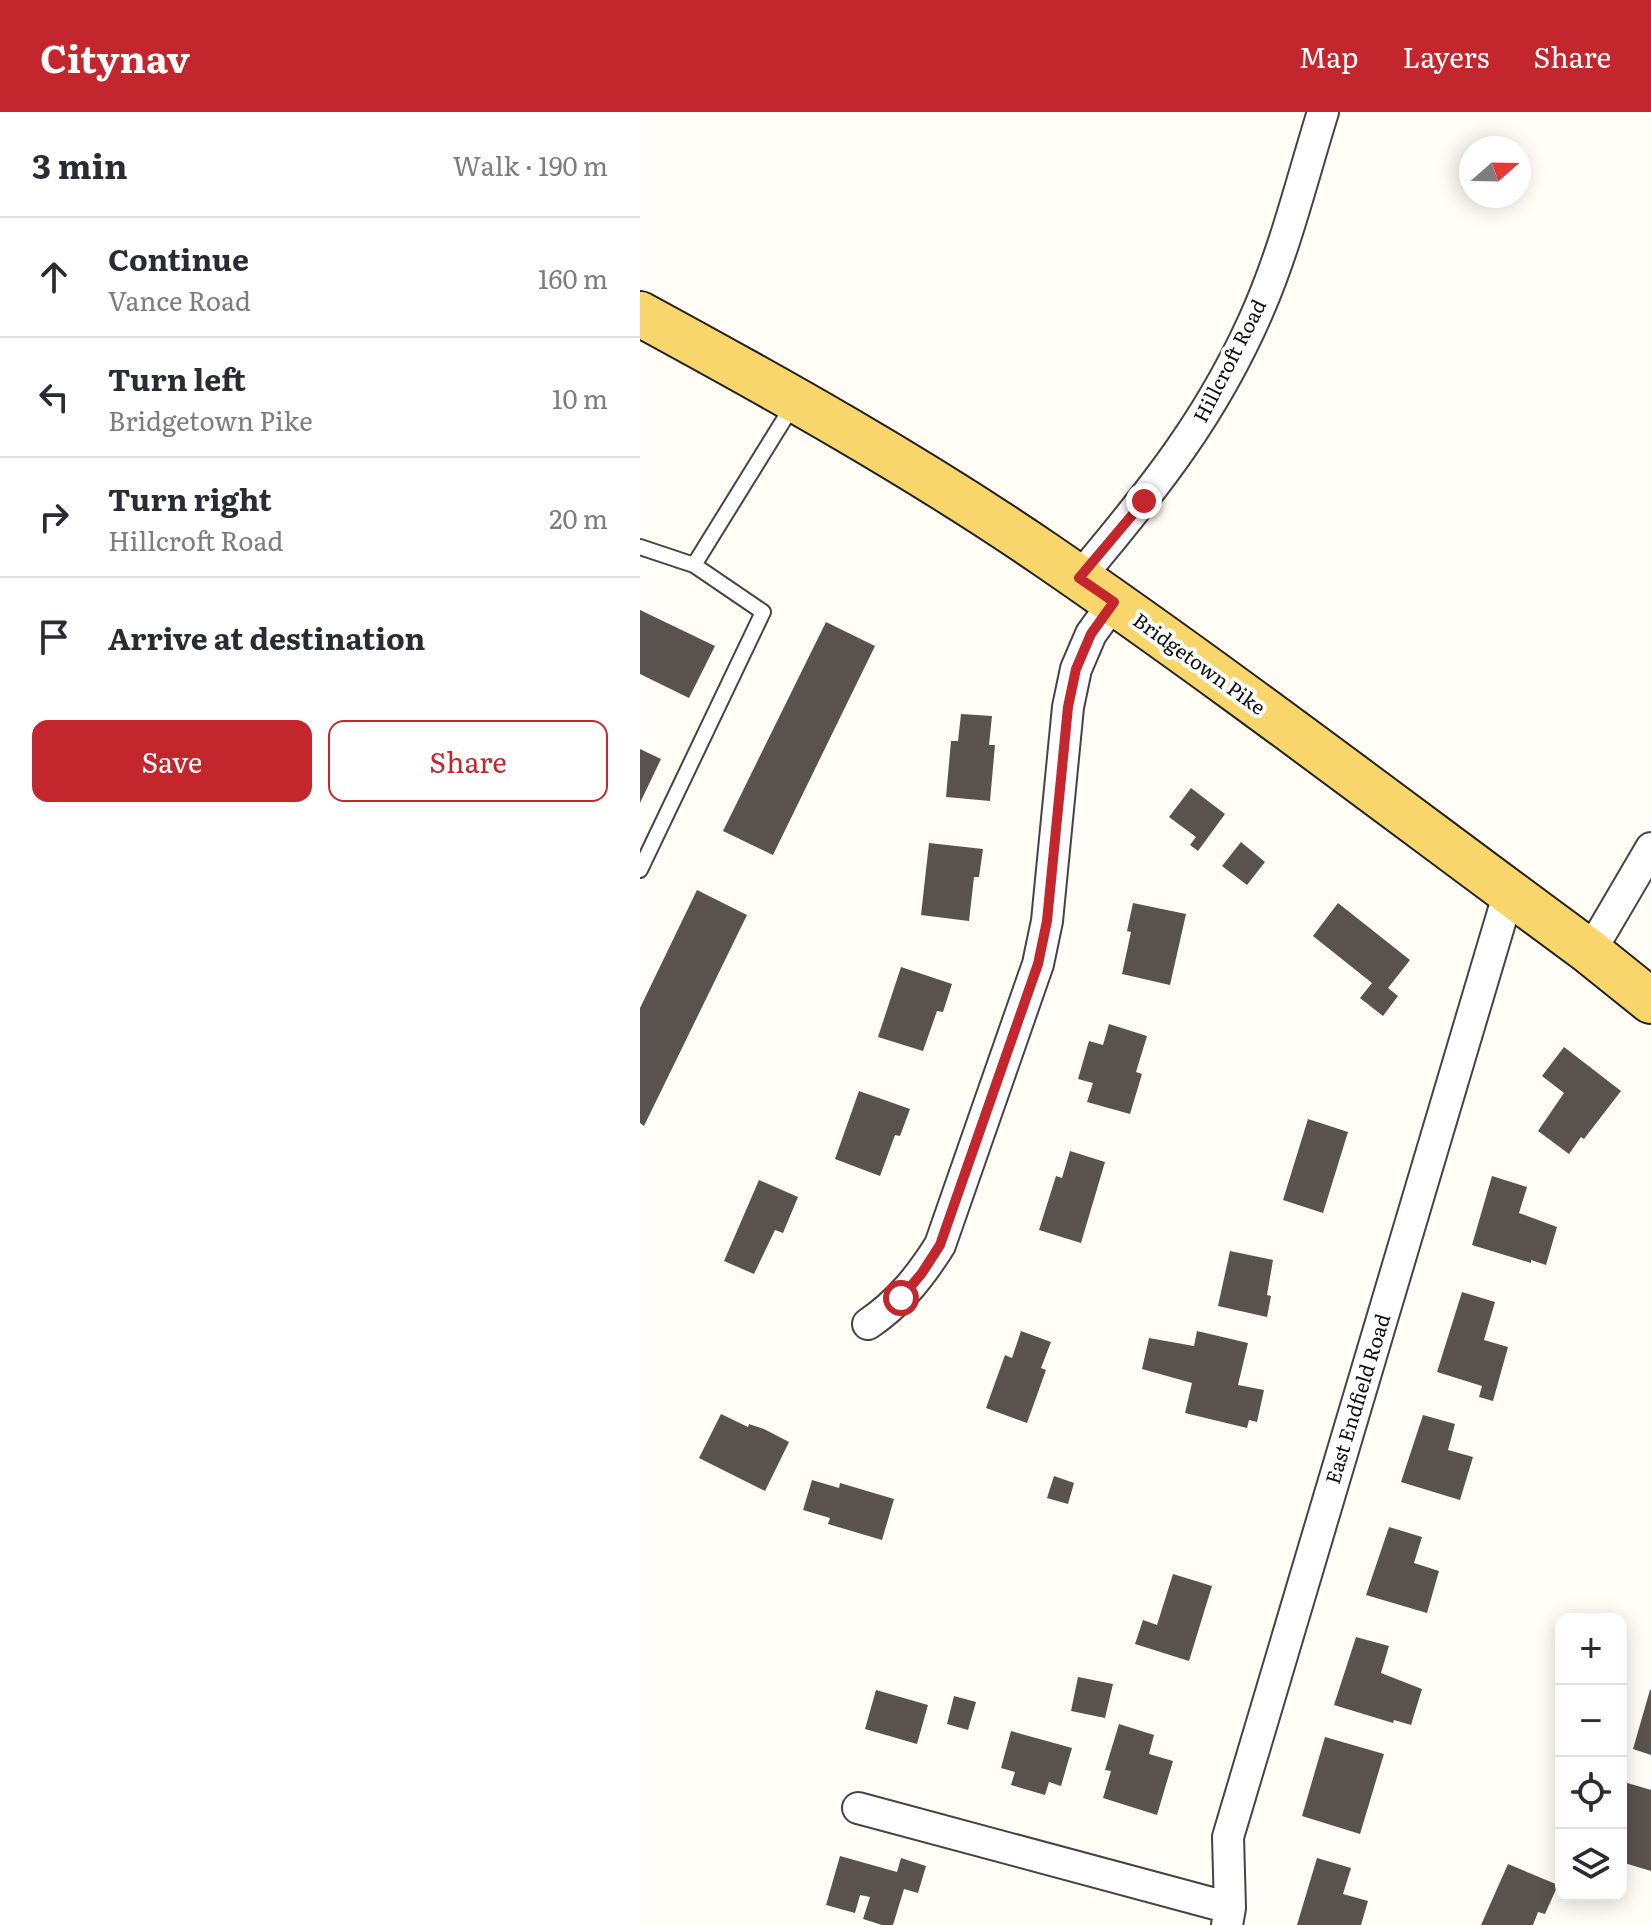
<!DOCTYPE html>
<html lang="en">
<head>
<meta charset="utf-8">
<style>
	body { margin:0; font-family:Literata,serif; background:#f2f2f3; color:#2b2b33 }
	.controls { position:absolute; right:24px; bottom:24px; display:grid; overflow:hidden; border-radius:16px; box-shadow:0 4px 20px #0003 }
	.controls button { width:72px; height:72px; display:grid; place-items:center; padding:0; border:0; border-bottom:2px solid #e1e1e2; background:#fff; color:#2b2b33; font:40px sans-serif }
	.compass { position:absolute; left:819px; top:24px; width:72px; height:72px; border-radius:50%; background:#fff; box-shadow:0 4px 20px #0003; rotate:70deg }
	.stop { position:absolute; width:24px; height:24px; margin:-18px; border:6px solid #c4262e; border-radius:50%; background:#fff }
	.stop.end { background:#c4262e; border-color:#fff; box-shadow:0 2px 8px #0008 }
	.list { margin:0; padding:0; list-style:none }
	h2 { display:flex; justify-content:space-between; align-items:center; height:104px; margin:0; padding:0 32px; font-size:34px }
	h2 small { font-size:26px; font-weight:400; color:#7c7c81 }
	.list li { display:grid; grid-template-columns:52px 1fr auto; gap:24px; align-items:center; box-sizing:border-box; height:120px; padding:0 32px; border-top:2px solid #e1e1e2 }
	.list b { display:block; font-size:30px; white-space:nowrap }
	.list p { margin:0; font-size:26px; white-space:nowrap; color:#7c7c81 }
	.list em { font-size:26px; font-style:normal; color:#7c7c81 }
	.actions { display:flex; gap:16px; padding:24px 32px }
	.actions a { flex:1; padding:18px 0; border:2px solid #c4262e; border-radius:16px; text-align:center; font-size:28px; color:#c4262e }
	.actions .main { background:#c4262e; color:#fff }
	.icon { flex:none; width:44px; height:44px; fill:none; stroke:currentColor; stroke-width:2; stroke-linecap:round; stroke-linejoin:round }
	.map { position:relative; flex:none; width:1011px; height:1813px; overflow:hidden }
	header { display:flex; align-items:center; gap:48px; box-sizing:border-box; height:112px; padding:0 40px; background:#c4262e; color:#fff }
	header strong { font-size:38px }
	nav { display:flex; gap:44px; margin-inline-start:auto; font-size:28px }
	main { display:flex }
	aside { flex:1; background:#fff }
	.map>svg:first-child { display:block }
	.building { fill:#5a524d }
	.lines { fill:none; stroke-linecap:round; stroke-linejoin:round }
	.service-casing { stroke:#444; stroke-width:18 }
	.minor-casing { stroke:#444; stroke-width:34 }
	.primary-casing { stroke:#222; stroke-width:48 }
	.service { stroke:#fff; stroke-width:14 }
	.minor { stroke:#fff; stroke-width:30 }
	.primary { stroke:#f9d66b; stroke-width:44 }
	.route { stroke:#c4262e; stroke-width:10 }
	.labels { text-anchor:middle; stroke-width:8; stroke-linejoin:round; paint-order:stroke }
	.street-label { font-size:20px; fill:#111; stroke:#fff }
</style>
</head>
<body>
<header>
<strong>Citynav</strong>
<nav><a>Map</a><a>Layers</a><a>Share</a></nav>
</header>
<main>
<aside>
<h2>3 min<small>Walk · 190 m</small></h2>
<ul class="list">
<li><svg class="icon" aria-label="ahead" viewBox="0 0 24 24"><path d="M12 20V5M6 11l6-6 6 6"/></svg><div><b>Continue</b><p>Vance Road</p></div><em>160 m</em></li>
<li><svg class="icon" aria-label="left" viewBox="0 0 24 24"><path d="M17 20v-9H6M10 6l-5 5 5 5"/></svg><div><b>Turn left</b><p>Bridgetown Pike</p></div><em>10 m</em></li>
<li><svg class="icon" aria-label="right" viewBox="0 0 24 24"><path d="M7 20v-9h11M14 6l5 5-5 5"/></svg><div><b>Turn right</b><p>Hillcroft Road</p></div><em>20 m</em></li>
<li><svg class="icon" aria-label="arrive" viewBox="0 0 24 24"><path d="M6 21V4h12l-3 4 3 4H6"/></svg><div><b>Arrive at destination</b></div></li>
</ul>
<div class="actions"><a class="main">Save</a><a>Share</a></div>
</aside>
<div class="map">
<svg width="1011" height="1813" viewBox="0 0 1011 1813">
	<rect width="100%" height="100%" fill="#fffdf5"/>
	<path class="building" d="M 0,498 L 75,534 L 49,586 L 0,562 Z
		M 186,510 L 235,534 L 133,743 L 83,719 Z
		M 321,602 L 352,604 L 349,633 L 355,633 L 350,689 L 306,685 L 311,629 L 318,629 Z
		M 0,637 L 21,647 L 0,691 Z
		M 551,676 L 585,702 L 558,739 L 550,733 L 556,725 L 529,705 Z
		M 601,730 L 625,750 L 607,773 L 582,754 Z
		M 289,731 L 343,737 L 339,765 L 334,765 L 329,809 L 281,803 Z
		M 57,778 L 107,803 L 4,1014 L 0,1011 L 0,896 Z
		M 493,791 L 546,802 L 530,873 L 482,862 L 491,820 L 487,819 Z
		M 698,791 L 770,848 L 748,876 L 758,884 L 743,904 L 720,886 L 732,871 L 673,824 Z
		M 261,855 L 312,872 L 303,900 L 297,899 L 283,939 L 238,925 Z
		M 469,912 L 507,924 L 496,960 L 502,962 L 490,1002 L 447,990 L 453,971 L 438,967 L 449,929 L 463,933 Z
		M 924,935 L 981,979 L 944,1027 L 941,1025 L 929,1042 L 898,1019 L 924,981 L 902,964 Z
		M 219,979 L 270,997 L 260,1024 L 255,1023 L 240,1064 L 195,1047 Z
		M 668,1007 L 708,1020 L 683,1101 L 643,1088 Z
		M 430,1039 L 465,1050 L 441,1131 L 399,1118 L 416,1064 L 422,1066 Z
		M 852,1064 L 887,1075 L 879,1101 L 917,1115 L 906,1153 L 891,1148 L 891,1151 L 832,1133 Z
		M 119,1068 L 158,1085 L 143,1121 L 135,1118 L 114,1162 L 84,1149 Z
		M 590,1139 L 633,1148 L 627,1183 L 631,1184 L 627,1205 L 578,1194 Z
		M 822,1180 L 855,1190 L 844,1228 L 868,1235 L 853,1289 L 839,1285 L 842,1274 L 797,1260 Z
		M 381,1219 L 411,1230 L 401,1256 L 406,1258 L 387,1311 L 346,1296 L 365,1243 L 372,1246 Z
		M 557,1219 L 608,1231 L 598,1273 L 624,1278 L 617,1310 L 609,1308 L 607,1316 L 545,1301 L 552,1271 L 502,1257 L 509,1226 L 554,1234 Z
		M 81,1302 L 108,1315 L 109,1312 L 124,1317 L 149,1330 L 125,1379 L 59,1346 Z
		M 783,1303 L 815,1312 L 808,1338 L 833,1345 L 820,1388 L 761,1370 Z
		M 414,1364 L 434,1371 L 428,1392 L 407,1386 Z
		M 172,1368 L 199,1376 L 200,1371 L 254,1387 L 242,1428 L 188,1412 L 190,1406 L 163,1398 Z
		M 749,1415 L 782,1425 L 774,1451 L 799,1459 L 787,1501 L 726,1483 Z
		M 533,1462 L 572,1474 L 549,1549 L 495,1532 L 503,1508 L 517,1513 Z
		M 716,1525 L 749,1534 L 741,1561 L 782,1577 L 771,1613 L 754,1608 L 753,1611 L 694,1593 Z
		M 438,1565 L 473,1572 L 465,1606 L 431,1599 Z
		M 236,1578 L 288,1593 L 277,1632 L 225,1617 Z
		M 1010,1578 L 1011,1578 L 1011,1643 L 993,1637 Z
		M 314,1584 L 336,1590 L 328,1618 L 307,1612 Z
		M 479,1612 L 514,1623 L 509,1642 L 533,1649 L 517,1703 L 463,1686 L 471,1659 L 465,1658 Z
		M 371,1619 L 432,1636 L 421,1674 L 409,1670 L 405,1683 L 371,1673 L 375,1660 L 361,1656 Z
		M 685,1625 L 744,1642 L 720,1722 L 662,1704 Z
		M 984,1670 L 1011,1678 L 1011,1759 L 981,1750 L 981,1680 Z
		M 200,1744 L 257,1760 L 261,1746 L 286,1754 L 278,1781 L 264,1777 L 253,1813 L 242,1813 L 223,1807 L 230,1785 L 220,1783 L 215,1801 L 186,1793 Z
		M 677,1746 L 711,1756 L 703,1782 L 728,1789 L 721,1813 L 657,1813 Z
		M 868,1752 L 918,1773 L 905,1802 L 898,1800 L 893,1813 L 841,1813 Z"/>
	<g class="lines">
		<g class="service-casing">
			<path id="service" d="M 0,435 L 54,453 L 123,500 L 0,758
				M 54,453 L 153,293"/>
		</g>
		<g class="minor-casing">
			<path id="minor" d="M 439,466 C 514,377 575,301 621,192 C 647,130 663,64 683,0
				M 950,840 L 1011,736
				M 228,1212 C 259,1191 280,1165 300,1133 L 398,852 L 407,809 L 428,595 L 436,557 L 451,522 L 474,490
				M 218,1696 L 590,1796
				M 587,1813 L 590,1796 L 588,1725 L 869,780"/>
		</g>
		<g class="primary-casing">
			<path id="primary" d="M 0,202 C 138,277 276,354 406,443 C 591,570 769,707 950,840 L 1011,889"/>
		</g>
		<use href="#service" class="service"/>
		<use href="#minor" class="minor"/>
		<use href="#primary" class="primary"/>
	</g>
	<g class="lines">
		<path class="route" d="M 261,1186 L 282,1161 L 300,1133 L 398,852 L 407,809 L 428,595 L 436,557 L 451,522 L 474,490 L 439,466 L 504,389"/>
	</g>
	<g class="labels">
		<g class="street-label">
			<text transform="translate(590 249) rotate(-63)" y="7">Hillcroft Road</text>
			<text transform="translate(559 552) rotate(36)" y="7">Bridgetown Pike</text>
			<text transform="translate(718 1287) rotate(-73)" y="7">East Endfield Road</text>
		</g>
	</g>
</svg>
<div class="controls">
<button>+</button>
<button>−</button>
<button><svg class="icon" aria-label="locate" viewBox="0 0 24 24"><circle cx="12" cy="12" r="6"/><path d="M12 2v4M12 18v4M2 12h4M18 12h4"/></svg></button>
<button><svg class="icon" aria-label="layers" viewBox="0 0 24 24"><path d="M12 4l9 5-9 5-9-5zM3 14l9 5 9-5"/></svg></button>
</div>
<svg class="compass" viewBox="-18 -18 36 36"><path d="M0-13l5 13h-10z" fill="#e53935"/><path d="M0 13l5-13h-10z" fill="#7c7c81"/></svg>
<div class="stop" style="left:261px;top:1186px"></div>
<div class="stop end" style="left:504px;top:389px"></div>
</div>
</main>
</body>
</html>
